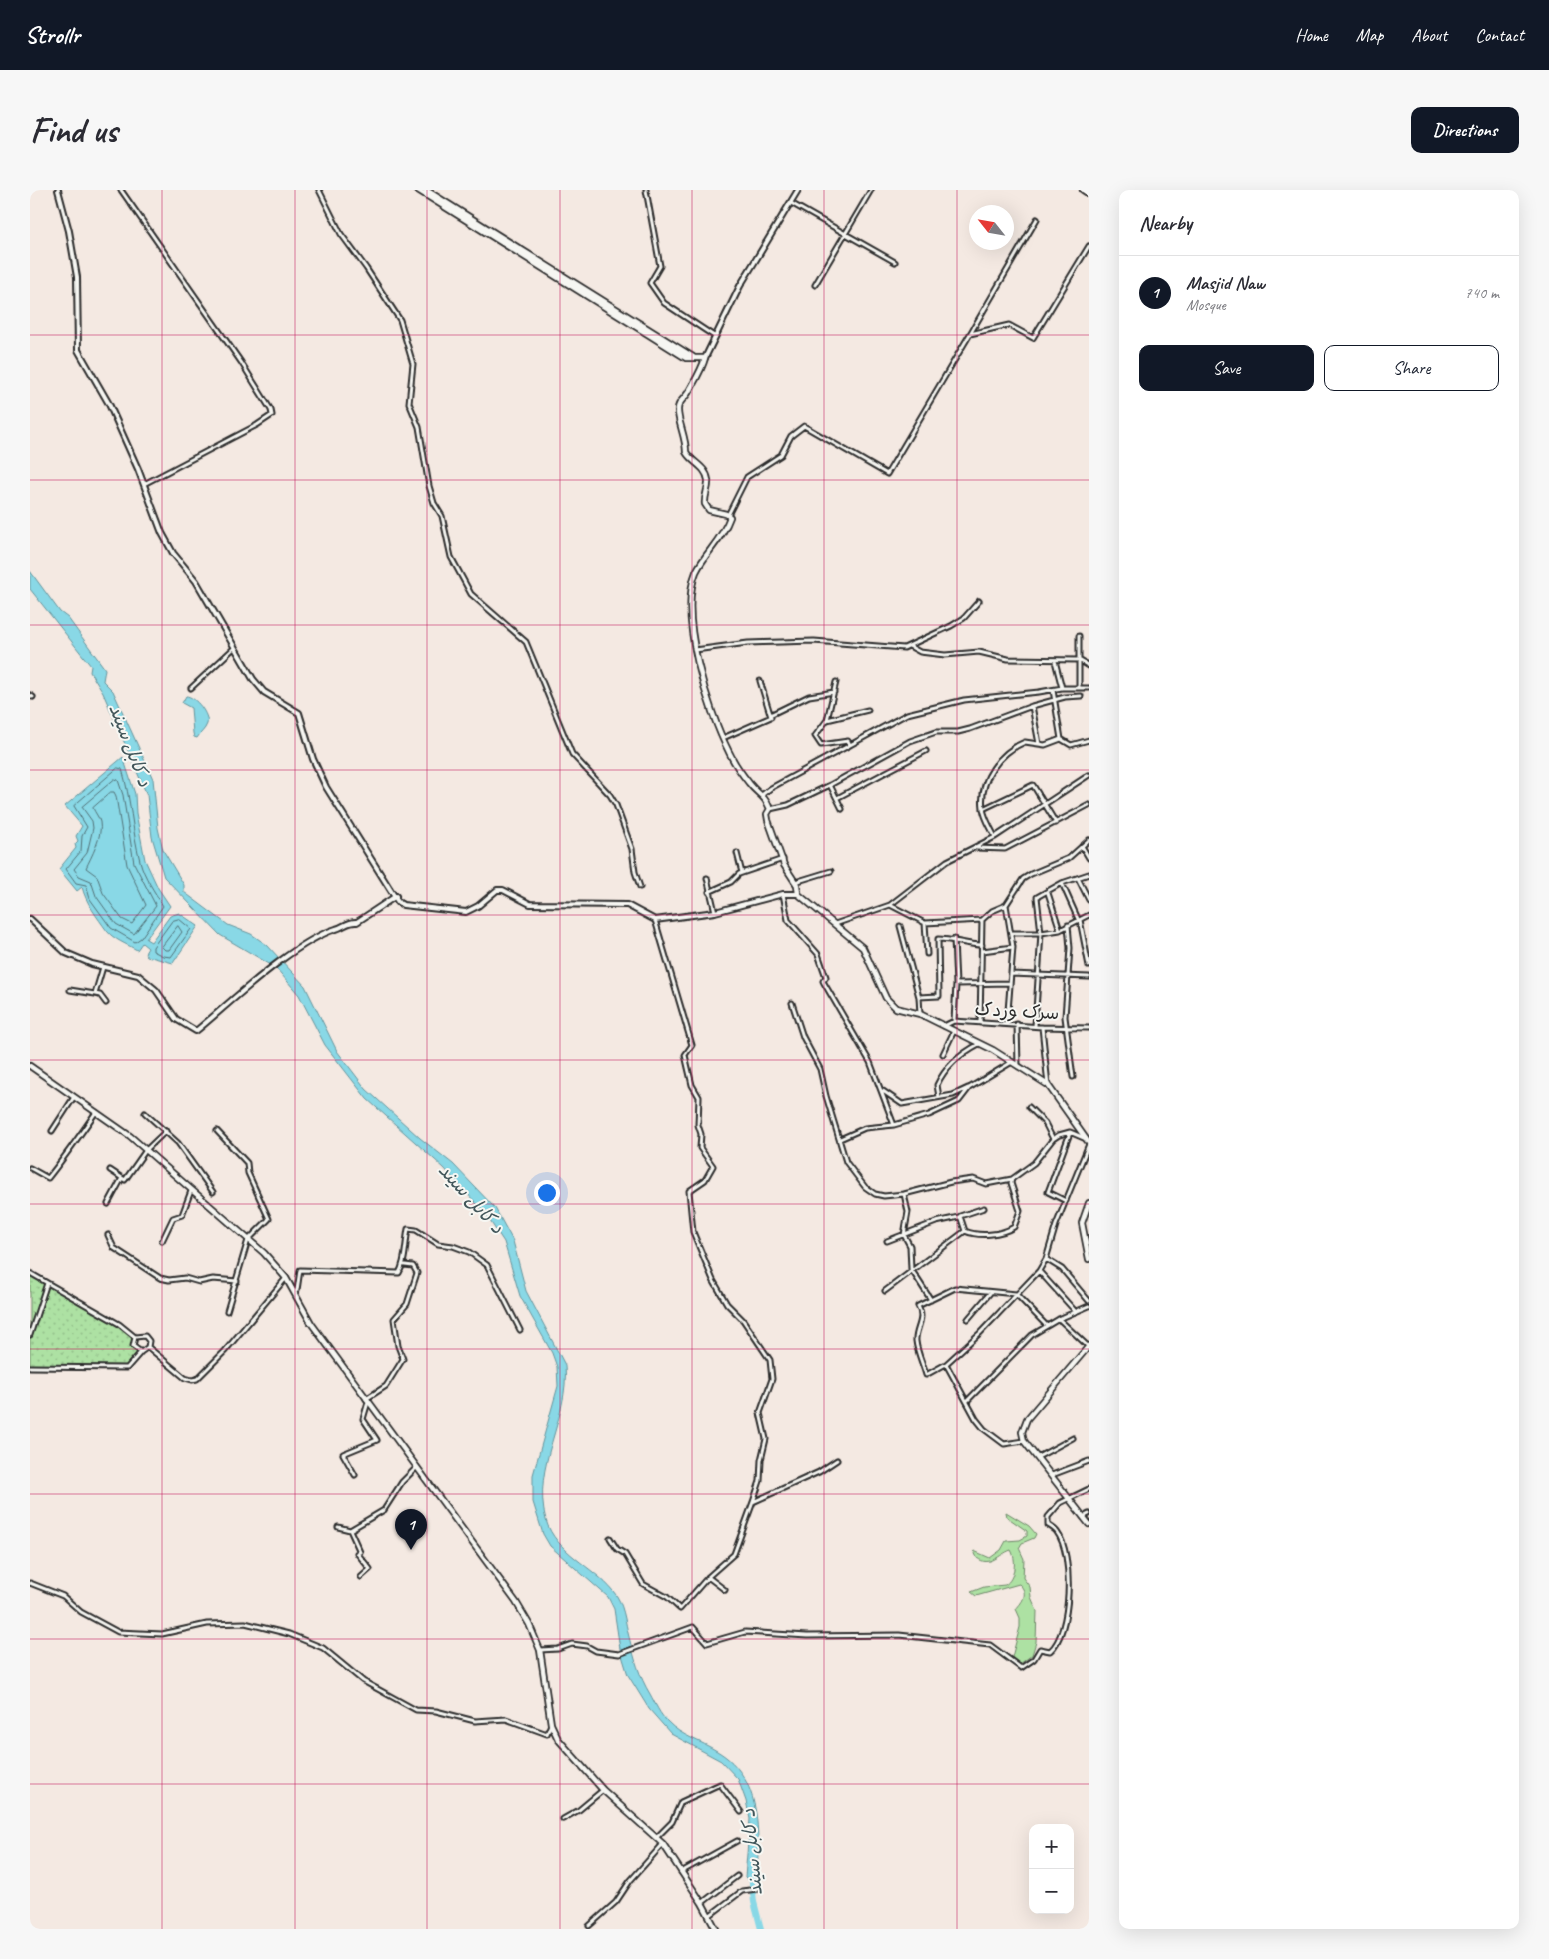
<!DOCTYPE html>
<html lang="en">
<head>
<meta charset="utf-8">
<style>
	body { margin:0; font-family:Caveat,"Playpen Sans Arabic",sans-serif; background:#f7f7f7; color:#2b2b33 }
	.controls { position:absolute; right:15px; bottom:15px; display:grid; overflow:hidden; border-radius:10px; box-shadow:0 5px 20px #0002 }
	.controls button { width:45px; height:45px; display:grid; place-items:center; padding:0; border:0; border-bottom:1px solid #e1e1e2; background:#fff; color:#2b2b33; font:25px sans-serif }
	.compass { position:absolute; left:939px; top:15px; width:45px; height:45px; border-radius:50%; background:#fff; box-shadow:0 5px 20px #0002; rotate:301deg }
	.you { position:absolute; left:516px; top:1002px; width:18px; height:18px; margin:-12px; border:4px solid #fff; border-radius:50%; background:#1a73e8; box-shadow:0 0 0 8px #1a73e833 }
	.badge { display:grid; place-items:center; width:32px; height:32px; border-radius:50%; background:#111827; color:#fff; font-size:16px; font-weight:700 }
	.pin { position:absolute; translate:-50% -41px; filter:drop-shadow(0 1px 2px #0008) }
	.pin::after { content:''; position:absolute; top:26px; width:18px; height:15px; background:inherit; clip-path:polygon(0 0,100% 0,50% 100%) }
	.list { margin:0; padding:0; list-style:none }
	h2 { display:flex; justify-content:space-between; align-items:center; height:65px; margin:0; padding:0 20px; font-size:21px }
	h2 small { font-size:16px; font-weight:400; color:#7c7c81 }
	.list li { display:grid; grid-template-columns:32px 1fr auto; gap:15px; align-items:center; box-sizing:border-box; height:75px; padding:0 20px; border-top:1px solid #e1e1e2 }
	.list b { display:block; font-size:19px; white-space:nowrap }
	.list p { margin:0; font-size:16px; white-space:nowrap; color:#7c7c81 }
	.list em { font-size:16px; font-style:normal; color:#7c7c81 }
	.actions { display:flex; gap:10px; padding:15px 20px }
	.actions a { flex:1; padding:11px 0; border:1px solid #111827; border-radius:10px; text-align:center; font-size:18px; color:#111827 }
	.actions .main { background:#111827; color:#fff }
	.map { position:relative; flex:none; width:1059px; height:1739px; overflow:hidden; border-radius:10px }
	header { display:flex; align-items:center; gap:30px; box-sizing:border-box; height:70px; padding:0 25px; background:#111827; color:#fff }
	header strong { font-size:24px }
	nav { display:flex; gap:28px; margin-inline-start:auto; font-size:18px }
	.intro { display:flex; align-items:center; justify-content:space-between; box-sizing:border-box; height:120px; padding:0 30px }
	h1 { margin:0; font-size:35px }
	.button { padding:12px 22px; border-radius:10px; background:#111827; color:#fff; font-size:18px; font-weight:700 }
	main { display:flex; gap:30px; padding:0 30px }
	aside { flex:1; background:#fff; border-radius:10px; box-shadow:0 5px 20px #0002 }
	.map>svg:first-child { display:block }
	.grass { fill:#ade1a3; stroke:#6c8667 }
	.park { fill:url(#park-dots); stroke:#6c8667 }
	.water { fill:#89d8e6; stroke:#63939b }
	.lines { fill:none; stroke-linecap:round; stroke-linejoin:round }
	.shore { stroke:#517076; stroke-width:1 }
	.river { stroke:#89d8e6; stroke-width:6 }
	.minor-casing { stroke:#2b2b2b; stroke-width:7 }
	.tertiary-casing { stroke:#2b2b2b; stroke-width:8 }
	.secondary-casing { stroke:#2b2b2b; stroke-width:8 }
	.minor { stroke:#f6f6f2; stroke-width:3 }
	.tertiary { stroke:#f6f6f2; stroke-width:4 }
	.secondary { stroke:#f6f6f2; stroke-width:4.5 }
	.grid { fill:none; stroke:#c2185b; stroke-width:1; stroke-opacity:0.55 }
	.labels { text-anchor:middle; stroke-width:4; stroke-linejoin:round; paint-order:stroke }
	.street-label { font-size:18px; fill:#2b2b2b; stroke:#f6f6f2 }
	.water-label { font-size:19px; font-style:italic; fill:#42565a; stroke:#f6f6f2 }
</style>
</head>
<body>
<header>
<strong>Strollr</strong>
<nav><a>Home</a><a>Map</a><a>About</a><a>Contact</a></nav>
</header>
<div class="intro"><h1>Find us</h1><a class="button">Directions</a></div>
<main>
<div class="map">
<svg width="1059" height="1739" viewBox="0 0 1059 1739">
	<defs>
		<pattern id="park-dots" width="8" height="8" patternUnits="userSpaceOnUse" patternTransform="scale(1.25)"><rect width="8" height="8" fill="#ade1a3"/><path d="M2 2h.1M6 6h.1" fill="none" stroke="#95c18c" stroke-width="1.8" stroke-linecap="round"/></pattern>
	</defs>
	<rect width="100%" height="100%" fill="#f4e9e2"/>
	<filter id="ink" filterUnits="userSpaceOnUse"><feTurbulence type="fractalNoise" baseFrequency=".02" numOctaves="2"/><feDisplacementMap in="SourceGraphic" scale="10" xChannelSelector="R" yChannelSelector="G"/><feConvolveMatrix kernelMatrix="1 2 1 2 8 2 1 2 1" color-interpolation-filters="sRGB"/></filter>
	<g filter="url(#ink)">
		<path class="grass" d="M 976,1322 L 999,1336 L 1006,1344 L 1004,1348 L 992,1353 L 989,1358 L 994,1369 L 993,1388 L 1000,1397 L 1001,1407 L 1007,1421 L 1006,1452 L 1002,1465 L 990,1474 L 982,1467 L 990,1437 L 990,1428 L 986,1419 C 993,1411 999,1403 989,1394 L 946,1406 L 941,1402 L 954,1397 L 975,1395 C 985,1389 987,1370 981,1360 C 969,1364 960,1378 947,1368 L 944,1361 L 960,1368 L 971,1360 L 976,1351 L 990,1350 L 997,1346 L 997,1341 L 977,1327 Z"/>
		<path class="park" d="M 0,1083 L 89,1134 L 105,1147 L 103,1156 L 111,1162 L 97,1178 L 0,1177 Z"/>
		<path class="water" d="M 0,381 L 30,422 L 38,428 L 75,479 L 73,491 L 83,501 L 123,589 L 128,638 L 133,660 L 154,695 L 154,702 L 198,735 L 221,744 L 237,755 L 275,796 L 307,861 L 336,899 L 390,948 L 423,974 L 465,1018 L 483,1051 L 496,1101 L 535,1175 C 540,1229 501,1276 516,1330 C 525,1362 564,1377 583,1401 C 594,1413 595,1432 599,1447 C 604,1467 609,1486 620,1504 C 625,1513 630,1525 638,1532 C 651,1546 671,1551 687,1561 C 733,1588 729,1643 727,1690 L 721,1692 L 715,1687 L 720,1629 L 716,1611 L 708,1589 L 691,1571 L 641,1544 L 619,1519 L 598,1485 L 590,1459 L 584,1419 L 578,1407 L 520,1356 L 513,1344 L 503,1312 L 503,1285 L 528,1196 L 527,1177 L 522,1163 L 490,1106 L 474,1052 L 454,1022 L 414,978 L 337,909 L 295,855 L 269,805 L 246,778 L 190,745 L 134,687 L 122,647 L 117,605 L 73,503 L 60,482 L 61,476 L 0,399 Z
			M 156,506 C 165,506 180,525 177,534 C 175,540 170,543 167,548 L 164,547 L 163,543 L 161,518 L 152,513 Z
			M 93,567 L 105,604 L 106,623 L 115,670 L 128,698 L 140,716 L 116,749 L 121,752 L 140,726 L 149,723 L 168,736 L 143,773 L 117,766 L 115,763 L 118,758 L 112,753 L 107,760 C 98,755 83,749 77,741 C 67,727 56,713 52,697 L 47,701 L 29,679 L 46,658 L 45,654 L 48,651 L 46,646 L 52,636 L 35,616 Z"/>
		<g class="lines">
			<path class="shore" d="M 88,578 L 92,579 C 101,609 102,640 110,671 C 114,687 125,702 133,716 L 111,748 L 105,752 L 81,738 L 60,709 L 56,695 L 46,693 L 36,679 L 51,661 L 52,646 L 57,637 L 44,616 Z
				M 85,589 L 88,590 L 93,605 L 104,673 L 126,716 L 104,744 L 86,734 L 66,706 L 61,691 L 49,686 L 44,679 L 57,663 L 63,638 L 62,631 L 52,617 Z
				M 81,602 L 84,602 L 86,606 L 97,675 L 116,715 L 102,734 L 92,729 L 73,703 L 67,686 L 56,678 C 61,667 73,646 70,632 C 69,627 65,623 63,618 Z
				M 149,729 L 161,739 L 141,767 L 133,766 L 123,761 L 123,757 L 142,731 Z
				M 148,736 L 152,742 L 139,760 L 135,760 L 132,757 Z"/>
			<path class="river" d="M 721,1684 L 724,1712 L 731,1739"/>
			<g class="minor-casing">
				<path id="minor" d="M 91,0 L 211,172 L 241,220 L 242,225 L 227,235 L 114,294
					M 289,0 L 311,44 L 336,78 L 370,130 L 383,174 L 379,213 L 389,237 L 399,296 L 404,313 L 412,326 L 421,367 L 441,404 L 496,452 L 542,564 L 580,605 L 586,615 L 602,659 L 605,682 L 610,697
					M 616,0 L 630,76 L 620,93 L 634,113 L 684,146
					M 761,13 L 865,72
					M 785,95 L 841,0
					M 940,144 L 1007,29
					M 698,325 L 717,287 L 751,265 L 761,246 L 774,236 L 857,284 L 940,144 L 979,135 L 1003,148 L 1059,56
					M 879,456 L 890,462 L 915,465 L 949,462 L 978,469 L 1049,470 L 1059,476
					M 665,460 L 718,453 L 784,451 L 874,458 L 921,436 L 934,428 L 949,411
					M 1025,471 L 1032,498
					M 806,492 L 797,530 L 785,546 L 791,555 L 818,551 L 820,555
					M 161,498 L 204,458
					M 1049,498 L 1049,446
					M 1023,500 L 1031,549
					M 0,505 L 3,507
					M 1002,516 L 1009,554
					M 742,524 L 779,506 L 804,502
					M 797,530 L 838,520
					M 693,548 L 741,527 L 730,491
					M 800,595 L 812,619
					M 733,604 L 741,598 L 877,524 L 934,510 L 1009,502 L 1032,498 L 1059,498
					M 807,608 L 896,561
					M 740,619 L 758,615 L 800,595 L 880,551 L 906,542 L 928,542 L 940,539 L 1002,516 L 1035,507 L 1051,506
					M 953,619 L 1003,595 L 1026,633
					M 965,647 C 961,638 954,628 953,618 C 949,590 970,562 995,552 L 1015,555 L 1031,549 L 1041,555 L 1059,550
					M 1052,656 L 1059,668
					M 946,658 L 975,659 L 1059,615
					M 707,663 L 712,683
					M 677,688 L 685,722
					M 1048,688 L 1059,710
					M 765,692 L 801,681
					M 1032,693 L 1048,729
					M 679,702 L 701,692 L 709,684 L 753,669
					M 1018,703 L 1030,740
					M 753,704 L 758,730 L 788,764 L 796,787 L 793,791 L 794,793 L 840,872 L 864,935
					M 860,715 L 917,671 L 965,647 L 1059,585
					M 976,715 L 983,757 L 977,834
					M 625,730 L 662,855 L 655,865 L 662,895 L 669,907 L 668,935 L 671,944 L 670,958 L 683,976 L 675,990 L 659,1001 L 663,1042 L 683,1090 L 697,1114 L 713,1130 L 740,1170 L 742,1189 L 730,1223 L 736,1249 L 731,1270 L 730,1291 L 723,1312
					M 1050,730 L 1059,776
					M 895,733 L 897,764
					M 805,734 L 860,715 L 895,733 L 952,730 L 962,721 L 976,715 L 993,689 L 1001,684 L 1039,668 L 1059,650
					M 1038,735 L 1040,758 L 1035,827 L 1043,887
					M 870,736 L 889,807 L 890,824
					M 982,743 L 1011,743 L 1030,740 L 1059,725
					M 924,749 L 926,794 L 924,831
					M 952,761 L 983,757
					M 981,784 L 1059,787
					M 926,794 L 980,793
					M 40,800 L 65,804 L 73,777
					M 65,804 L 70,805 L 76,813
					M 889,807 L 909,806 L 908,749 C 924,749 936,755 952,755
					M 762,813 L 773,847 L 790,879 L 796,906 L 816,972 L 835,997 L 845,1004 L 854,1006 L 874,1004 L 921,992 L 943,989 L 956,994 L 982,989
					M 950,833 L 952,730
					M 987,834 L 988,876
					M 914,836 L 924,831 L 1012,837 L 1059,838
					M 1005,836 L 1011,743 L 1007,707 L 1032,693 L 1059,684
					M 1012,837 L 1018,895
					M 913,864 L 924,841
					M 853,901 L 872,914 L 923,905 L 938,898
					M 909,907 L 907,895 C 915,877 932,863 949,854
					M 999,917 L 1015,933 L 1023,949
					M 115,923 L 148,953 L 183,1002
					M 22,941 L 44,907
					M 187,941 L 217,973 L 218,983 L 239,1029 L 218,1050 L 197,1121
					M 810,949 L 835,938 L 864,935 L 899,925 L 929,911 L 939,898 L 982,872
					M 0,978 L 18,988 C 35,967 50,945 66,922
					M 80,980 L 95,990 L 116,960 L 136,941
					M 874,1004 L 878,1022 L 874,1045 L 880,1056 L 881,1079 L 901,1110
					M 1036,1011 L 1018,1002 L 1040,943
					M 78,1014 L 92,988
					M 954,1018 L 930,1026 L 935,1041 C 949,1047 971,1045 984,1037 L 990,1021 L 981,993 L 982,989 L 1004,973 L 1023,949 L 1029,945 L 1040,942 L 1054,948
					M 78,1045 L 84,1058 L 130,1088 L 139,1090 L 155,1088 L 169,1092 L 183,1089 L 207,1091
					M 132,1051 L 143,1028 L 152,1025 L 161,1001
					M 857,1051 L 906,1032 L 929,1027
					M 1016,1069 L 1032,1079 L 1059,1111
					M 1009,1081 L 1046,1122
					M 0,1083 L 89,1134 L 105,1147
					M 855,1101 L 935,1041
					M 265,1102 L 267,1100 L 270,1080 L 369,1083 C 376,1071 375,1055 378,1039 L 386,1040 L 408,1054 L 423,1056 L 439,1062 L 457,1075 L 490,1140
					M 938,1129 L 960,1103
					M 1029,1129 L 1059,1157
					M 1016,1135 L 986,1104 L 925,1098 L 888,1116 C 896,1129 885,1139 886,1151 C 887,1162 893,1174 896,1185 L 916,1174 L 950,1143 L 1009,1081 L 1016,1069 L 1026,1035 L 1059,954
					M 0,1145 L 17,1093
					M 105,1147 L 103,1156 L 111,1162
					M 118,1157 L 155,1188 L 162,1190 L 167,1189 L 195,1161 L 256,1088
					M 916,1174 L 946,1229 L 954,1239 L 974,1254 L 994,1251
					M 0,1177 L 97,1178 L 111,1162 L 118,1157 L 119,1151 L 115,1146 L 105,1147
					M 336,1209 L 356,1196 L 373,1169 L 368,1156 L 364,1129 L 377,1114 L 387,1083 L 383,1076 L 375,1075
					M 937,1211 L 1002,1145 L 1029,1129 L 1059,1116
					M 1008,1267 L 1043,1248
					M 325,1285 L 313,1264 L 347,1250 L 333,1229 L 338,1212
					M 1022,1285 L 1059,1271
					M 1053,1327 L 1059,1324
					M 308,1337 L 320,1340 L 354,1320 L 372,1292 L 387,1277
					M 320,1340 L 330,1362 L 327,1363 L 340,1379 L 331,1387
					M 580,1348 L 587,1359 L 595,1364 L 613,1394 L 637,1407 L 650,1419 L 678,1387 L 704,1364 L 723,1312 L 789,1282 L 807,1270
					M 678,1387 L 695,1400
					M 0,1393 L 33,1406 L 51,1422 L 88,1442 L 132,1444 L 177,1434 L 215,1433 L 259,1444 L 293,1458 L 333,1491 L 386,1520 L 406,1521 L 445,1531 L 476,1529 L 517,1544 L 521,1534
					M 510,1460 L 528,1459 L 542,1454 L 557,1456 L 566,1461 L 589,1464 L 663,1437 L 677,1453 L 715,1442 L 777,1446 L 869,1445 L 960,1455 L 991,1478 L 1004,1469 L 1010,1459 L 1020,1461 C 1042,1443 1044,1364 1027,1342 C 1025,1339 1021,1337 1018,1335 L 1018,1327 L 1030,1313 L 1059,1299
					M 533,1629 L 549,1620 L 573,1600
					M 626,1648 L 642,1632 L 651,1612 L 690,1594 L 711,1622
					M 651,1682 L 707,1651
					M 672,1713 L 707,1686
					M 679,1726 L 712,1701 L 727,1699
					M 559,1736 L 586,1712 L 600,1691 L 633,1654"/>
			</g>
			<g class="tertiary-casing">
				<path id="tertiary" d="M 28,0 L 39,41 L 47,87 L 48,160 L 79,214 L 108,279 L 132,343 L 143,363 L 166,391 L 223,489 L 234,502 L 269,523 L 283,569 L 296,597 L 368,712 L 373,715 L 436,722 L 448,716 L 467,700 L 473,700 L 500,714 L 597,715 L 625,730 L 685,722 L 753,704 L 768,704
					M 1053,0 L 1059,4
					M 675,168 L 710,96 L 768,0
					M 0,729 L 36,763 L 62,774 L 108,785 L 126,800 L 146,829 L 166,841 C 201,812 265,751 306,739 C 314,737 318,731 327,732 L 366,706"/>
			</g>
			<g class="secondary-casing">
				<path id="secondary" d="M 388,0 L 656,168 L 675,168 C 672,180 664,192 658,203 C 654,209 648,212 648,219 C 647,230 656,247 656,262 C 662,273 676,276 678,290 C 679,298 674,306 675,314 L 679,320 L 696,324 L 700,327 C 692,350 675,363 666,382 C 648,426 678,521 699,562 C 704,573 711,583 719,593 C 728,605 734,604 740,619 L 737,624 L 738,630 L 754,675 L 767,695 L 768,704 L 833,758 L 856,808 L 866,818 L 890,824 L 963,860 L 1018,895 L 1059,953
					M 396,0 L 663,167
					M 0,876 L 100,946 L 234,1063 L 256,1088 L 281,1133 L 486,1412 L 499,1434 L 510,1460 L 521,1534 L 528,1549 L 573,1600 L 633,1654 L 672,1713 L 686,1739
					M 1059,1013 L 1052,1033 L 1059,1069
					M 1059,1156 L 997,1229 L 992,1242 L 994,1251 L 1059,1334"/>
			</g>
			<use href="#minor" class="minor"/>
			<use href="#tertiary" class="tertiary"/>
			<use href="#secondary" class="secondary"/>
		</g>
	</g>
	<path class="grid" d="M 132,0 L 132,1739M 265,0 L 265,1739M 397,0 L 397,1739M 530,0 L 530,1739M 662,0 L 662,1739M 794,0 L 794,1739M 927,0 L 927,1739M 0,145 L 1059,145M 0,290 L 1059,290M 0,435 L 1059,435M 0,580 L 1059,580M 0,725 L 1059,725M 0,870 L 1059,870M 0,1014 L 1059,1014M 0,1159 L 1059,1159M 0,1304 L 1059,1304M 0,1449 L 1059,1449M 0,1594 L 1059,1594"/>
	<g class="labels">
		<g class="street-label">
			<text transform="translate(987 821) rotate(3)" y="6">سرک وردک</text>
		</g>
		<g class="water-label">
			<text transform="translate(101 555) rotate(69)" y="7">د کابل سيند</text>
			<text transform="translate(442 1008) rotate(48)" y="7">د کابل سيند</text>
			<text transform="translate(721 1662) rotate(-95)" y="7">د کابل سيند</text>
		</g>
	</g>
</svg>
<div class="controls">
<button>+</button>
<button>−</button>
</div>
<svg class="compass" viewBox="-18 -18 36 36"><path d="M0-13l5 13h-10z" fill="#e53935"/><path d="M0 13l5-13h-10z" fill="#7c7c81"/></svg>
<div class="you"></div>
<div class="pin badge" style="left:381px;top:1360px">1</div>
</div>
<aside>
<h2>Nearby<small></small></h2>
<ul class="list">
<li><span class="badge">1</span><div><b>Masjid Naw</b><p>Mosque</p></div><em>740 m</em></li>
</ul>
<div class="actions"><a class="main">Save</a><a>Share</a></div>
</aside>
</main>
</body>
</html>
